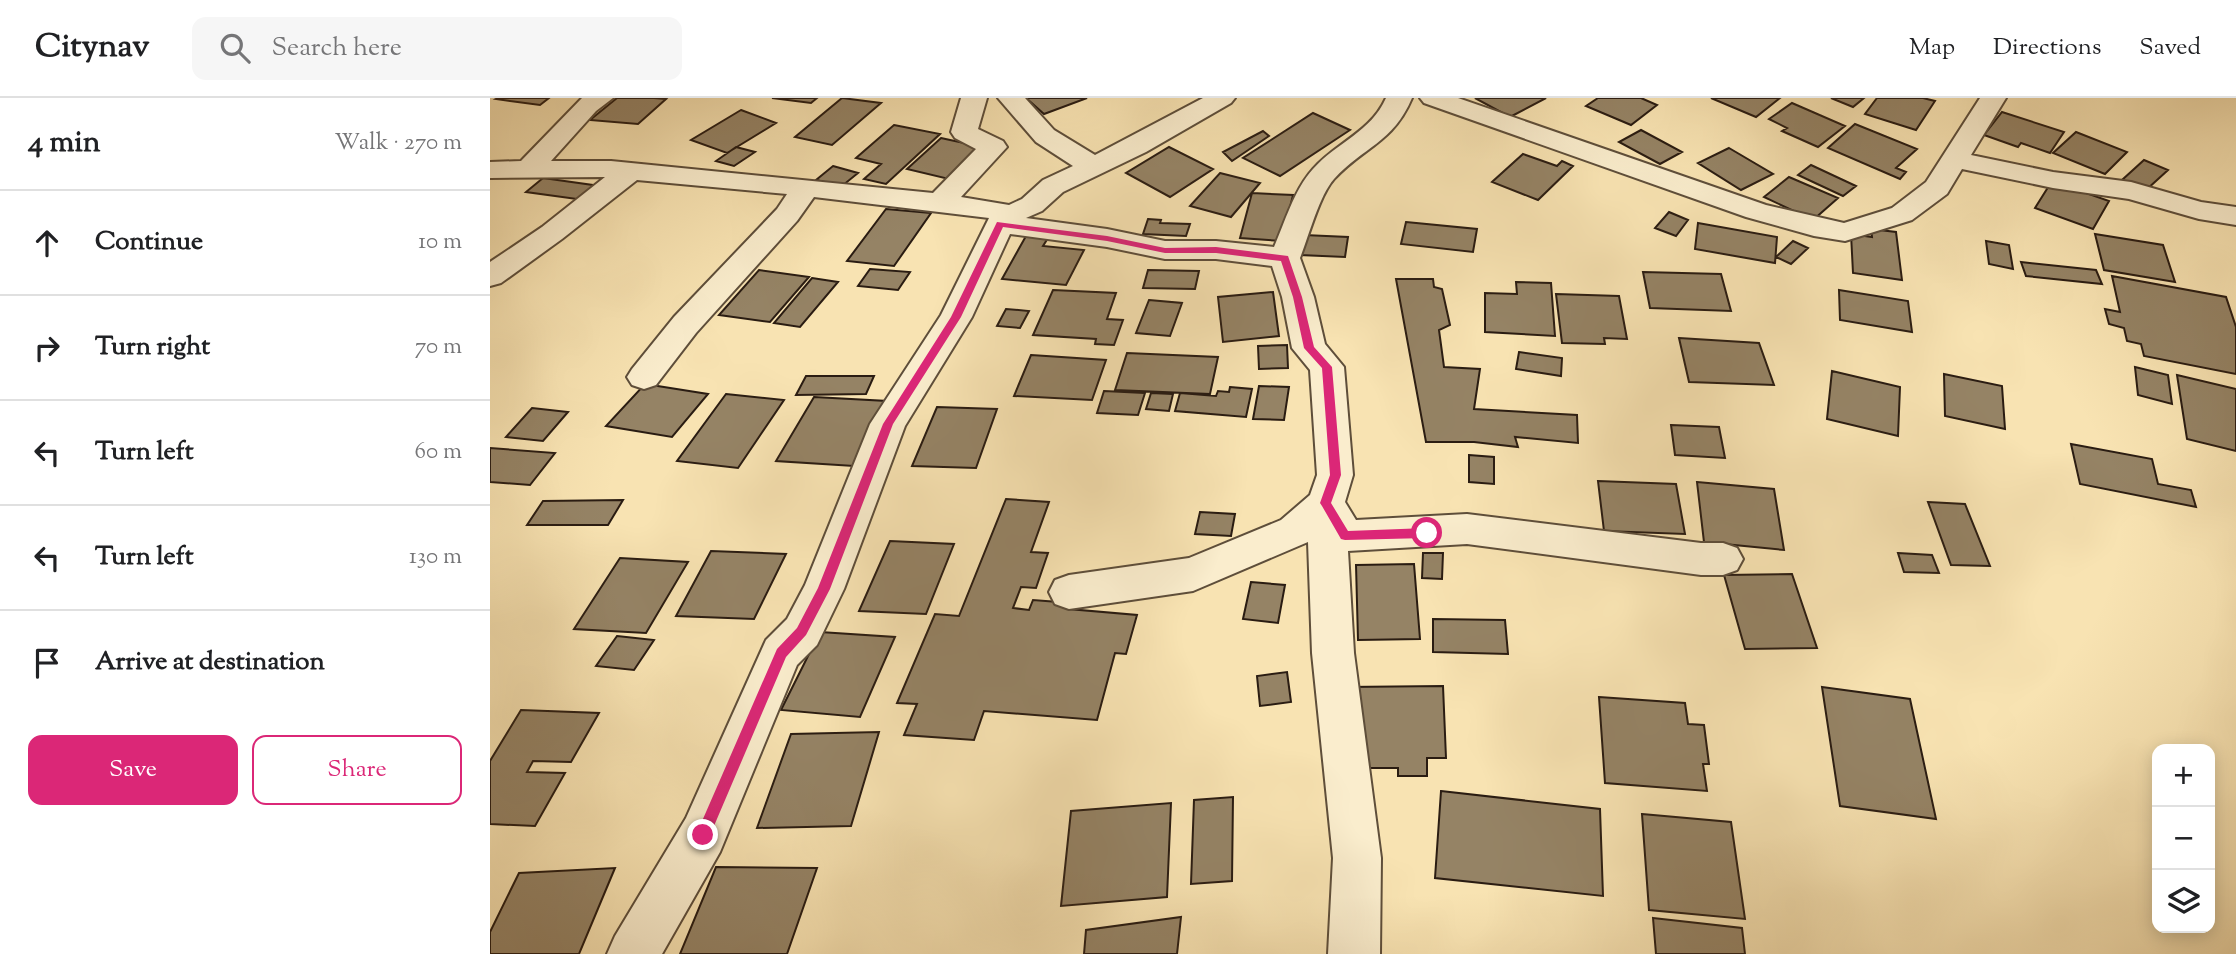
<!DOCTYPE html>
<html lang="en">
<head>
<meta charset="utf-8">
<style>
	body { margin:0; font-family:"Sorts Mill Goudy",serif; background:#f6f6f6; color:#202124 }
	.controls { position:absolute; right:21px; bottom:21px; display:grid; overflow:hidden; border-radius:14px; box-shadow:0 4px 18px #0003 }
	.controls button { width:63px; height:63px; display:grid; place-items:center; padding:0; border:0; border-bottom:2px solid #e0e0e0; background:#fff; color:#202124; font:35px sans-serif }
	.stop { position:absolute; width:21px; height:21px; margin:-16px; border:5px solid #db2777; border-radius:50%; background:#fff }
	.stop.end { background:#db2777; border-color:#fff; box-shadow:0 2px 7px #0008 }
	.list { margin:0; padding:0; list-style:none }
	h2 { display:flex; justify-content:space-between; align-items:center; height:91px; margin:0; padding:0 28px; font-size:30px }
	h2 small { font-size:23px; font-weight:400; color:#757577 }
	.list li { display:grid; grid-template-columns:46px 1fr auto; gap:21px; align-items:center; box-sizing:border-box; height:105px; padding:0 28px; border-top:2px solid #e0e0e0 }
	.list b { display:block; font-size:26px; white-space:nowrap }
	.list em { font-size:23px; font-style:normal; color:#757577 }
	.actions { display:flex; gap:14px; padding:21px 28px }
	.actions a { flex:1; padding:16px 0; border:2px solid #db2777; border-radius:14px; text-align:center; font-size:24px; color:#db2777 }
	.actions .main { background:#db2777; color:#fff }
	.icon { flex:none; width:38px; height:38px; fill:none; stroke:currentColor; stroke-width:2; stroke-linecap:round; stroke-linejoin:round }
	.map { position:relative; flex:none; width:1746px; height:856px; overflow:hidden }
	header { display:flex; align-items:center; gap:42px; box-sizing:border-box; height:98px; padding:0 35px; background:#fff; border-bottom:2px solid #e0e0e0 }
	header strong { font-size:33px }
	nav { display:flex; gap:38px; margin-inline-start:auto; font-size:24px }
	.search { width:490px; height:63px; background:#f6f6f6; display:flex; align-items:center; gap:18px; box-sizing:border-box; padding:0 24px; border-radius:14px; color:#757577; font-size:26px }
	main { display:flex }
	aside { flex:1; background:#fff }
	.map>svg:first-child { display:block }
	.building { fill:#958365; stroke:#2a1c12; stroke-width:2 }
	.lines { fill:none; stroke-linecap:round; stroke-linejoin:round }
	.minor-casing { stroke:#5e4e3a; stroke-width:4 }
	.minor { fill:#faedcd; fill-rule:evenodd }
	.route { fill:#db2777 }
</style>
</head>
<body>
<header>
<strong>Citynav</strong>
<div class="search"><svg class="icon" aria-label="search" viewBox="0 0 24 24"><circle cx="10" cy="10" r="6"/><path d="M15 15l6 6"/></svg>Search here</div>
<nav><a>Map</a><a>Directions</a><a>Saved</a></nav>
</header>
<main>
<aside>
<h2>4 min<small>Walk · 270 m</small></h2>
<ul class="list">
<li><svg class="icon" aria-label="ahead" viewBox="0 0 24 24"><path d="M12 20V5M6 11l6-6 6 6"/></svg><div><b>Continue</b></div><em>10 m</em></li>
<li><svg class="icon" aria-label="right" viewBox="0 0 24 24"><path d="M7 20v-9h11M14 6l5 5-5 5"/></svg><div><b>Turn right</b></div><em>70 m</em></li>
<li><svg class="icon" aria-label="left" viewBox="0 0 24 24"><path d="M17 20v-9H6M10 6l-5 5 5 5"/></svg><div><b>Turn left</b></div><em>60 m</em></li>
<li><svg class="icon" aria-label="left" viewBox="0 0 24 24"><path d="M17 20v-9H6M10 6l-5 5 5 5"/></svg><div><b>Turn left</b></div><em>130 m</em></li>
<li><svg class="icon" aria-label="arrive" viewBox="0 0 24 24"><path d="M6 21V4h12l-3 4 3 4H6"/></svg><div><b>Arrive at destination</b></div></li>
</ul>
<div class="actions"><a class="main">Save</a><a>Share</a></div>
</aside>
<div class="map">
<svg width="1746" height="856" viewBox="0 0 1746 856">
	<rect width="100%" height="100%" fill="#f8e3b2"/>
	<filter id="stains"><feTurbulence type="fractalNoise" baseFrequency=".00286" numOctaves="4"/><feColorMatrix values="0 0 0 0 .2 0 0 0 0 .09 0 0 0 0 .02 0 0 0 .5 -.17"/></filter>
	<radialGradient id="worn" r=".72"><stop offset=".6" stop-color="#630" stop-opacity="0"/><stop offset="1" stop-color="#630" stop-opacity=".3"/></radialGradient>
	<path class="building" d="M 8,0 L 59,0 L 50,7 L 6,1 Z
		M 127,0 L 164,0 L 176,1 L 148,26 L 100,22 Z
		M 282,0 L 327,0 L 321,5 Z
		M 352,0 L 391,5 L 342,47 L 305,39 Z
		M 536,0 L 597,0 L 554,16 Z
		M 985,0 L 1056,0 L 1020,19 Z
		M 1108,0 L 1151,0 L 1167,7 L 1141,27 L 1096,8 Z
		M 1221,0 L 1290,0 L 1266,19 Z
		M 1341,0 L 1374,0 L 1363,9 Z
		M 1387,0 L 1433,0 L 1445,3 L 1426,32 L 1375,16 Z
		M 1302,5 L 1355,28 L 1328,49 L 1292,33 L 1297,30 L 1279,21 Z
		M 251,12 L 286,25 L 237,55 L 201,42 Z
		M 1512,14 L 1574,34 L 1560,55 L 1531,45 L 1528,49 L 1494,37 Z
		M 823,15 L 860,32 L 790,78 L 753,60 Z
		M 1365,26 L 1427,51 L 1406,70 L 1416,74 L 1410,81 L 1338,50 Z
		M 404,27 L 450,36 L 396,86 L 374,81 L 391,66 L 366,60 Z
		M 1151,32 L 1192,54 L 1170,66 L 1129,44 Z
		M 773,33 L 779,38 L 742,63 L 733,54 Z
		M 1586,34 L 1637,54 L 1615,76 L 1563,55 Z
		M 451,40 L 497,50 L 463,82 L 417,71 Z
		M 246,49 L 265,54 L 244,68 L 226,63 Z
		M 679,49 L 723,71 L 680,99 L 636,75 Z
		M 1239,50 L 1283,76 L 1251,92 L 1208,65 Z
		M 1033,56 L 1067,68 L 1072,63 L 1083,68 L 1048,102 L 1002,84 Z
		M 1654,62 L 1678,72 L 1656,92 L 1632,82 Z
		M 1321,67 L 1366,88 L 1353,98 L 1308,77 Z
		M 343,68 L 368,75 L 352,88 L 326,82 Z
		M 730,75 L 770,85 L 741,119 L 700,108 Z
		M 1299,79 L 1348,100 L 1323,122 L 1274,99 Z
		M 53,80 L 110,88 L 94,102 L 36,94 Z
		M 1562,83 L 1619,103 L 1603,131 L 1545,110 Z
		M 762,95 L 803,97 L 792,143 L 750,140 Z
		M 396,111 L 441,115 L 404,168 L 357,163 Z
		M 1179,114 L 1198,122 L 1186,138 L 1165,130 Z
		M 658,121 L 671,122 L 670,125 L 700,126 L 696,138 L 653,136 Z
		M 916,124 L 987,131 L 983,154 L 911,146 Z
		M 1208,125 L 1287,139 L 1285,165 L 1205,151 Z
		M 1381,131 L 1406,134 L 1412,182 L 1363,175 L 1361,136 L 1382,139 Z
		M 1605,136 L 1673,147 L 1685,184 L 1614,172 Z
		M 814,137 L 858,139 L 855,159 L 810,157 Z
		M 536,138 L 558,140 L 553,148 L 594,152 L 576,187 L 512,181 Z
		M 1303,143 L 1318,150 L 1301,166 L 1286,159 Z
		M 1496,143 L 1519,147 L 1523,171 L 1499,166 Z
		M 1531,164 L 1606,172 L 1612,186 L 1536,178 Z
		M 380,171 L 420,174 L 408,192 L 368,188 Z
		M 269,172 L 319,179 L 280,224 L 229,217 Z
		M 658,172 L 709,173 L 705,191 L 653,190 Z
		M 1153,174 L 1231,176 L 1241,213 L 1160,210 Z
		M 1622,178 L 1736,199 L 1746,229 L 1746,276 L 1654,258 L 1651,246 L 1637,243 L 1634,230 L 1619,226 L 1615,211 L 1630,214 Z
		M 322,180 L 348,184 L 310,229 L 284,225 Z
		M 906,181 L 943,181 L 944,189 L 952,191 L 960,227 L 949,232 L 954,269 L 990,271 L 984,311 L 1087,317 L 1088,345 L 1025,339 L 1028,349 L 984,344 L 936,344 Z
		M 1026,184 L 1061,185 L 1065,238 L 995,234 L 995,195 L 1027,196 Z
		M 563,192 L 626,195 L 617,221 L 633,222 L 624,247 L 605,246 L 606,241 L 543,237 Z
		M 1349,192 L 1418,203 L 1422,234 L 1350,222 Z
		M 783,194 L 789,238 L 733,244 L 728,199 Z
		M 1066,196 L 1129,198 L 1137,241 L 1114,240 L 1115,246 L 1072,245 Z
		M 659,202 L 692,205 L 680,238 L 646,235 Z
		M 516,211 L 539,213 L 530,230 L 507,228 Z
		M 1189,240 L 1269,245 L 1284,287 L 1199,284 Z
		M 797,247 L 798,270 L 769,271 L 768,248 Z
		M 1029,254 L 1072,260 L 1071,278 L 1026,271 Z
		M 637,255 L 728,259 L 720,296 L 625,292 Z
		M 541,257 L 616,262 L 602,302 L 524,298 Z
		M 1645,269 L 1678,277 L 1682,306 L 1648,297 Z
		M 1342,273 L 1410,289 L 1408,338 L 1337,321 Z
		M 1454,276 L 1512,288 L 1515,331 L 1455,318 Z
		M 1687,277 L 1746,291 L 1746,353 L 1697,341 Z
		M 316,278 L 384,278 L 376,296 L 306,297 Z
		M 155,286 L 218,296 L 182,339 L 116,328 Z
		M 769,288 L 799,289 L 794,322 L 763,321 Z
		M 740,289 L 762,291 L 756,319 L 685,313 L 690,295 L 726,298 L 728,293 L 739,294 Z
		M 614,293 L 655,295 L 648,317 L 607,315 Z
		M 661,295 L 683,296 L 679,313 L 656,311 Z
		M 236,296 L 294,302 L 248,370 L 187,363 Z
		M 324,299 L 397,303 L 364,368 L 286,363 Z
		M 447,309 L 507,311 L 486,370 L 422,368 Z
		M 42,310 L 78,314 L 53,343 L 16,339 Z
		M 1181,327 L 1229,329 L 1235,360 L 1185,357 Z
		M 1581,346 L 1662,361 L 1668,386 L 1701,392 L 1706,409 L 1590,386 Z
		M 0,350 L 65,355 L 40,387 L 0,384 Z
		M 979,357 L 1004,359 L 1004,386 L 979,384 Z
		M 1108,383 L 1186,386 L 1195,436 L 1114,433 Z
		M 1207,384 L 1284,391 L 1294,452 L 1214,444 Z
		M 516,401 L 559,404 L 541,454 L 558,455 L 546,490 L 531,489 L 523,510 L 539,512 L 543,502 L 581,505 L 579,511 L 647,517 L 636,556 L 625,555 L 607,622 L 494,613 L 484,642 L 414,637 L 427,606 L 407,605 L 445,516 L 469,518 Z
		M 133,402 L 118,427 L 37,427 L 53,403 Z
		M 1438,404 L 1475,406 L 1500,468 L 1461,467 Z
		M 710,414 L 745,416 L 741,438 L 705,436 Z
		M 400,443 L 464,446 L 436,516 L 369,513 Z
		M 221,453 L 296,456 L 264,521 L 186,518 Z
		M 933,455 L 953,455 L 952,481 L 932,480 Z
		M 1408,455 L 1442,457 L 1449,475 L 1414,474 Z
		M 130,460 L 198,464 L 156,535 L 84,531 Z
		M 924,466 L 930,541 L 868,542 L 866,467 Z
		M 1302,476 L 1327,550 L 1255,551 L 1234,477 Z
		M 761,484 L 795,487 L 788,525 L 753,521 Z
		M 943,521 L 1015,522 L 1018,556 L 943,554 Z
		M 330,534 L 405,539 L 370,619 L 291,612 Z
		M 127,538 L 164,542 L 144,572 L 106,568 Z
		M 797,574 L 801,604 L 770,608 L 767,578 Z
		M 953,588 L 956,660 L 937,660 L 937,678 L 908,678 L 908,670 L 854,670 L 855,589 Z
		M 1332,589 L 1420,601 L 1446,721 L 1350,708 Z
		M 1109,599 L 1195,605 L 1198,626 L 1214,627 L 1219,666 L 1213,666 L 1217,693 L 1115,685 Z
		M 31,612 L 109,615 L 81,664 L 43,663 L 37,674 L 75,675 L 45,728 L 0,726 L 0,663 Z
		M 389,634 L 361,728 L 267,730 L 301,636 Z
		M 951,693 L 1110,711 L 1113,798 L 945,780 Z
		M 743,699 L 742,783 L 701,786 L 704,702 Z
		M 681,705 L 677,799 L 571,808 L 581,713 Z
		M 1152,716 L 1241,724 L 1255,821 L 1159,812 Z
		M 226,769 L 327,770 L 297,856 L 190,856 Z
		M 125,770 L 89,856 L 0,856 L 0,834 L 29,775 Z
		M 691,819 L 687,856 L 594,856 L 596,832 Z
		M 1163,820 L 1252,830 L 1255,856 L 1166,856 Z"/>
	<g class="lines">
		<g class="minor-casing">
			<path id="minor" d="M 92,0 L 123,0 L 106,13 L 61,63 L 121,63 L 443,95 L 486,51 L 465,40 L 461,34 L 471,0 L 497,0 L 488,31 L 513,43 L 517,49 L 471,99 L 519,107 L 532,101 L 553,82 L 583,68 L 546,44 L 508,0 L 535,0 L 564,32 L 605,57 L 713,0 L 745,0 L 741,5 L 656,54 L 573,94 L 552,113 L 536,120 L 617,131 L 675,143 L 726,143 L 784,149 C 795,124 804,92 823,71 C 847,44 881,34 896,0 L 922,0 C 903,45 873,49 844,81 C 829,98 819,138 810,160 L 824,199 L 835,246 L 854,269 L 863,377 L 855,404 L 866,422 L 977,416 L 1211,445 L 1233,445 L 1247,450 L 1253,461 L 1247,472 L 1233,477 L 1211,477 L 977,446 L 858,453 L 864,555 L 891,760 L 890,856 L 838,856 L 843,760 L 822,555 L 818,444 L 703,493 L 579,511 L 565,506 L 559,494 L 565,482 L 579,477 L 699,460 L 791,422 L 820,397 L 827,377 L 820,272 L 802,250 L 792,199 L 782,168 L 726,161 L 675,161 L 617,149 L 520,136 L 482,219 L 415,328 L 354,491 L 327,547 L 307,567 L 230,754 L 172,856 L 117,856 L 125,838 L 196,720 L 276,542 L 297,521 L 315,487 L 380,326 L 451,217 L 499,120 L 324,99 L 307,123 L 206,235 L 166,287 L 154,291 L 142,287 L 137,279 L 142,271 L 184,219 L 287,111 L 297,96 L 147,82 L 72,141 L 11,185 L 0,188 L 0,164 L 52,129 L 115,79 L 0,80 L 0,64 L 31,63 Z
				M 930,0 L 968,0 L 1276,107 L 1354,125 L 1402,110 L 1436,84 L 1490,0 L 1516,0 L 1481,57 L 1563,74 L 1641,84 L 1711,104 L 1746,109 L 1746,127 L 1709,121 L 1639,101 L 1563,90 L 1472,71 L 1457,96 L 1422,122 L 1355,143 L 1324,138 L 1256,119 L 934,5 Z"/>
		</g>
		<use href="#minor" class="minor"/>
	</g>
	<path class="route" d="M 507,124 L 617,138 L 675,150 L 726,149 L 798,158 L 812,199 L 824,249 L 842,269 L 851,377 L 841,405 L 858,433 L 937,430 L 942,435 L 937,440 L 855,442 L 851,441 L 832,408 L 830,405 L 840,377 L 832,270 L 814,250 L 803,199 L 791,163 L 726,155 L 675,155 L 617,143 L 513,129 L 471,219 L 403,326 L 340,491 L 316,537 L 296,559 L 218,742 L 208,742 L 206,737 L 287,551 L 307,530 L 328,490 L 393,326 L 461,219 Z"/>
	<rect width="100%" height="100%" filter="url(#stains)"/>
	<rect width="100%" height="100%" fill="url(#worn)"/>
</svg>
<div class="controls">
<button>+</button>
<button>−</button>
<button><svg class="icon" aria-label="layers" viewBox="0 0 24 24"><path d="M12 4l9 5-9 5-9-5zM3 14l9 5 9-5"/></svg></button>
</div>
<div class="stop" style="left:937px;top:435px"></div>
<div class="stop end" style="left:213px;top:737px"></div>
</div>
</main>
</body>
</html>
